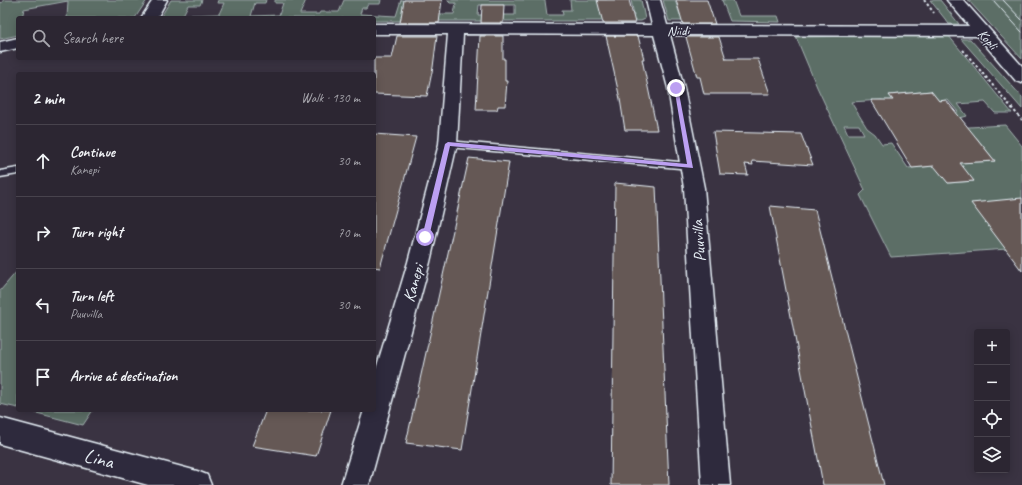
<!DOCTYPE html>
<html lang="en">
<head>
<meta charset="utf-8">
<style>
	body { margin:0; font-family:Caveat,sans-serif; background:#342e3a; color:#f1f3f6 }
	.controls { position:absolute; right:12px; bottom:12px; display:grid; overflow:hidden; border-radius:4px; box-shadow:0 2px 10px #0003 }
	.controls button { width:36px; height:36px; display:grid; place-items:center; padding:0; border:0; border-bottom:1px solid #48434d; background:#2c2632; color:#f1f3f6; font:20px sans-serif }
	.stop { position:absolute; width:12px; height:12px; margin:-9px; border:3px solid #bca0f2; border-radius:50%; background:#fff }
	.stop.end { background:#bca0f2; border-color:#fff; box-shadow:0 1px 4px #0008 }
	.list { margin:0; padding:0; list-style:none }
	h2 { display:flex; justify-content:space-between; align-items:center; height:52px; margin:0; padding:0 16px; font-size:17px }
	h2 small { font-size:13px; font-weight:400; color:#a6a5ac }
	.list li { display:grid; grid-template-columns:26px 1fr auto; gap:12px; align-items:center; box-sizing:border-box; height:72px; padding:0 16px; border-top:1px solid #48434d }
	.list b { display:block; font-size:15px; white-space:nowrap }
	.list p { margin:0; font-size:13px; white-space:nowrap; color:#a6a5ac }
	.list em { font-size:13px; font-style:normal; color:#a6a5ac }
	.icon { flex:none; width:22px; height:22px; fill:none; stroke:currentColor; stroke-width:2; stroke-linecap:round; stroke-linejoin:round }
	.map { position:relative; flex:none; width:1022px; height:485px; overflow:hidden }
	.search { position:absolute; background:#2c2632; box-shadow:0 2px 10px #0003; left:16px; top:16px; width:360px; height:44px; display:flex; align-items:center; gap:10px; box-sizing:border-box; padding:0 14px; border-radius:4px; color:#a6a5ac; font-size:15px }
	.panel { position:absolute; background:#2c2632; box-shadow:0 2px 10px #0003; left:16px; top:72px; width:360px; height:340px; border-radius:4px }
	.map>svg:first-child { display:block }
	.green { fill:#5b6e66; stroke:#a2b0af; fill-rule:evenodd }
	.building { fill:#655954; stroke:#e8f1f8 }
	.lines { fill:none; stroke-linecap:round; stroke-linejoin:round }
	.service-casing { stroke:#e8f1f8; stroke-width:3 }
	.minor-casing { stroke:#e8f1f8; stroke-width:3 }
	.tertiary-casing { stroke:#e8f1f8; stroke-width:3 }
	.path { stroke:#e8f1f8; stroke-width:2; stroke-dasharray:2.5 2.5; stroke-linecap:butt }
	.service { fill:#2f2a3d; fill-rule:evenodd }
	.minor { fill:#2f2a3d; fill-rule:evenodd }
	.tertiary { fill:#2f2a3d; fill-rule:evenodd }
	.tram { stroke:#e8f1f8; stroke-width:1 }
	.route { fill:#bca0f2 }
	.labels { text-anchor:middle; stroke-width:3; stroke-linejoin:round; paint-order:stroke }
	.far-street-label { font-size:14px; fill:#e8f1f8; stroke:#2f2a3d }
	.street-label { font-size:17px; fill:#e8f1f8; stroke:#2f2a3d }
	.near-street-label { font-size:20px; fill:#e8f1f8; stroke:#2f2a3d }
</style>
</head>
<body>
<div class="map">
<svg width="1022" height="485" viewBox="0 0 1022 485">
	<rect width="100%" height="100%" fill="#3a3342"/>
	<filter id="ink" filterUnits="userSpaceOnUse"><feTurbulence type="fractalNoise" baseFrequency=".025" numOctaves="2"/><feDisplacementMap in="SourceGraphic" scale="8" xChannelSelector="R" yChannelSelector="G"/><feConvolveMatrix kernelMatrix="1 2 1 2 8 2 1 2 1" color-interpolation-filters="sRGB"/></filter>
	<g filter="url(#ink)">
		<path class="green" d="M 3,0 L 147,0 L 135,18 L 67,18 L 68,1 L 24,9 L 22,18 L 18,18 L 18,35 L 0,39 L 0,3 L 3,2 Z
			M 171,0 L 202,0 L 200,5 L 188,5 L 183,15 L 219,14 L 224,3 L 217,3 L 218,0 L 266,0 L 265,3 L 255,3 L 251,16 L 279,15 L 283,3 L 275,3 L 275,0 L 306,0 L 300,14 L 319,14 L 320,12 L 339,12 L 344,0 L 381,0 L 380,4 L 368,4 L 366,8 L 362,8 L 360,14 L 396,16 L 401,0 L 439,0 L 429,14 L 454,14 L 456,3 L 450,3 L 447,0 L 542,0 L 545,1 L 547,15 L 563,15 L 562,10 L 571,10 L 570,0 L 607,0 L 610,15 L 634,15 L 631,0 L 641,0 L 645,19 L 641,21 L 374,21 L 374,18 L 160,18 ZM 479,5 L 515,5 L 515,15 L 478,15 Z
			M 663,0 L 675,0 L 680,15 L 697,15 L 699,21 L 669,21 Z
			M 722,0 L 733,0 L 739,16 L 778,16 L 780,22 L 730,21 Z
			M 930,0 L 940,0 L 959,24 L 949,24 Z
			M 968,0 L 1022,0 L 1022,59 Z
			M 948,35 L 1012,113 L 995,113 L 985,102 L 958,104 L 967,116 L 953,120 L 948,113 L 958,112 L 948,100 L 939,101 L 931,91 L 889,95 L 902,112 L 882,100 L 851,102 L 867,128 L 875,134 L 882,144 L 891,143 L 908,168 L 936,166 L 916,130 L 1005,125 L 1022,146 L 1022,248 L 891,257 L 860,195 L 865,190 L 817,87 L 796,37 ZM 844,125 L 859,125 L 864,134 L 848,134 ZM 976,137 L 995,161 L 957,163 L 940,139 ZM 937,169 L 974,181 L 948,183 Z
			M 961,39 L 970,39 L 1022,97 L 1022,109 Z
			M 18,270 L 18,408 L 0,404 L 0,291 Z
			M 25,410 L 93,410 L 83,425 Z"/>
		<path class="building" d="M 404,0 L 442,0 L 439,23 L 400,23 Z
			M 597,0 L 629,0 L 635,23 L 603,23 Z
			M 676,0 L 707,0 L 715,24 L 683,24 Z
			M 482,5 L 504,5 L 503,23 L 481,23 Z
			M 397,36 L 437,36 L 433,67 L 427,96 L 374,94 L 374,58 L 392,58 Z
			M 480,36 L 503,36 L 503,59 L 505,59 L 505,81 L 507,81 L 505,106 L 498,106 L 497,110 L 476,110 Z
			M 606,36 L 638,36 L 644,59 L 642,59 L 657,130 L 625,130 L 620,99 Z
			M 686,37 L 719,37 L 726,59 L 758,59 L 770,94 L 704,94 L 700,77 L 697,77 Z
			M 931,91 L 939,101 L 946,100 L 995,161 L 960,163 L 974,181 L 948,183 L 934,166 L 912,168 L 871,100 L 893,100 L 889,95 Z
			M 713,132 L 801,134 L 813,165 L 752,161 L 753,165 L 745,164 L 748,175 L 720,174 Z
			M 374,134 L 416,137 L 380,268 L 374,267 Z
			M 469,158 L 509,162 L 462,450 L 406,443 Z
			M 615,183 L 656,187 L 669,485 L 611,485 Z
			M 1022,198 L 1022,271 L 971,203 Z
			M 770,206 L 815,210 L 884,485 L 823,485 Z
			M 266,410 L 331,410 L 316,456 L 252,446 Z"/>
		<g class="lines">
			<g class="service-casing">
				<path id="service" d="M 448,141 L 690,163 L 695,166 L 690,169 L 448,147 L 444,144 Z
					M 18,168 L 18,174 L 0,177 L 0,171 Z"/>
			</g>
			<g class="minor-casing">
				<path id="minor" d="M 153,0 L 167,0 L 157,18 L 141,18 Z
					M 646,0 L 660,0 L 667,25 L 981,26 L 986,28 L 989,31 L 986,34 L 981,36 L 670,35 L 684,88 L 704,188 L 730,485 L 702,485 L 684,188 L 668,88 L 654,35 L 463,34 L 457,144 L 430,262 L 369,485 L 341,485 L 364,410 L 374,410 L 374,376 L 408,262 L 439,144 L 448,34 L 374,34 L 374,24 L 652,25 Z
					M 18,38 L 18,48 L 0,52 L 0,42 Z
					M 0,418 L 197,471 L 207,475 L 211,485 L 148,485 L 0,444 Z"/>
			</g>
			<g class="tertiary-casing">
				<path id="tertiary" d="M 947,0 L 963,0 L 1022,66 L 1022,83 L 1016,81 Z"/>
			</g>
			<path class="path" d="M 924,0 L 934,13
				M 963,50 L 1022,120"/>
			<use href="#service" class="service"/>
			<use href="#minor" class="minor"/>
			<use href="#tertiary" class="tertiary"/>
			<path class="tram" d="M 993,0 L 1022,32
				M 1003,0 L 1022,20"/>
		</g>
	</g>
	<path class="route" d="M 674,87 L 678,88 L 693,168 L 450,146 L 429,237 L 428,239 L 423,239 L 422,237 L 445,144 L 448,142 L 687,164 Z"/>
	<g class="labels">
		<g class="far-street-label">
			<text x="678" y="35">Niidi</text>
			<text transform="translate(988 39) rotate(49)" y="5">Kopli</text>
		</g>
		<g class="street-label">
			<text transform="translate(698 241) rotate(-94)" y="6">Puuvilla</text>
			<text transform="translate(413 283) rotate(-74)" y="6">Kanepi</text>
		</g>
		<g class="near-street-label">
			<text transform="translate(99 458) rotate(15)" y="7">Lina</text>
		</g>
	</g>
</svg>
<div class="controls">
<button>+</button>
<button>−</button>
<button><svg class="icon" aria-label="locate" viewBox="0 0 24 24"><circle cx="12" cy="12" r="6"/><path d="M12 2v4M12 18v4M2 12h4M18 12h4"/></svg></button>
<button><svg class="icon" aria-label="layers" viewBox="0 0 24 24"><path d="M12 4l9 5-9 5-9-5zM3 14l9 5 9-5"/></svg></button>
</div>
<div class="stop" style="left:425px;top:237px"></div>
<div class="stop end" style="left:676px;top:88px"></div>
<div class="search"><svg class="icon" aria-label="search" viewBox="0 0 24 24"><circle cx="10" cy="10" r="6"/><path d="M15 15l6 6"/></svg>Search here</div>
<section class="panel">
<h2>2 min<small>Walk · 130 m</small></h2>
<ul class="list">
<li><svg class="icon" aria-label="ahead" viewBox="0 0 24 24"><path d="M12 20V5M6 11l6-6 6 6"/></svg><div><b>Continue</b><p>Kanepi</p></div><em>30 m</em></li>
<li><svg class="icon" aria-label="right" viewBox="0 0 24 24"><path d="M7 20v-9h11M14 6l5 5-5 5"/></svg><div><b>Turn right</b></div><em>70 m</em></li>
<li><svg class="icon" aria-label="left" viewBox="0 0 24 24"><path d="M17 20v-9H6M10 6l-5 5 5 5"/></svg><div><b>Turn left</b><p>Puuvilla</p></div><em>30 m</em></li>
<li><svg class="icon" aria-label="arrive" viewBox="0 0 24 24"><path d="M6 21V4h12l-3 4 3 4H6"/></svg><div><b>Arrive at destination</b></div></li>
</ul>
</section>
</div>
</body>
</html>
